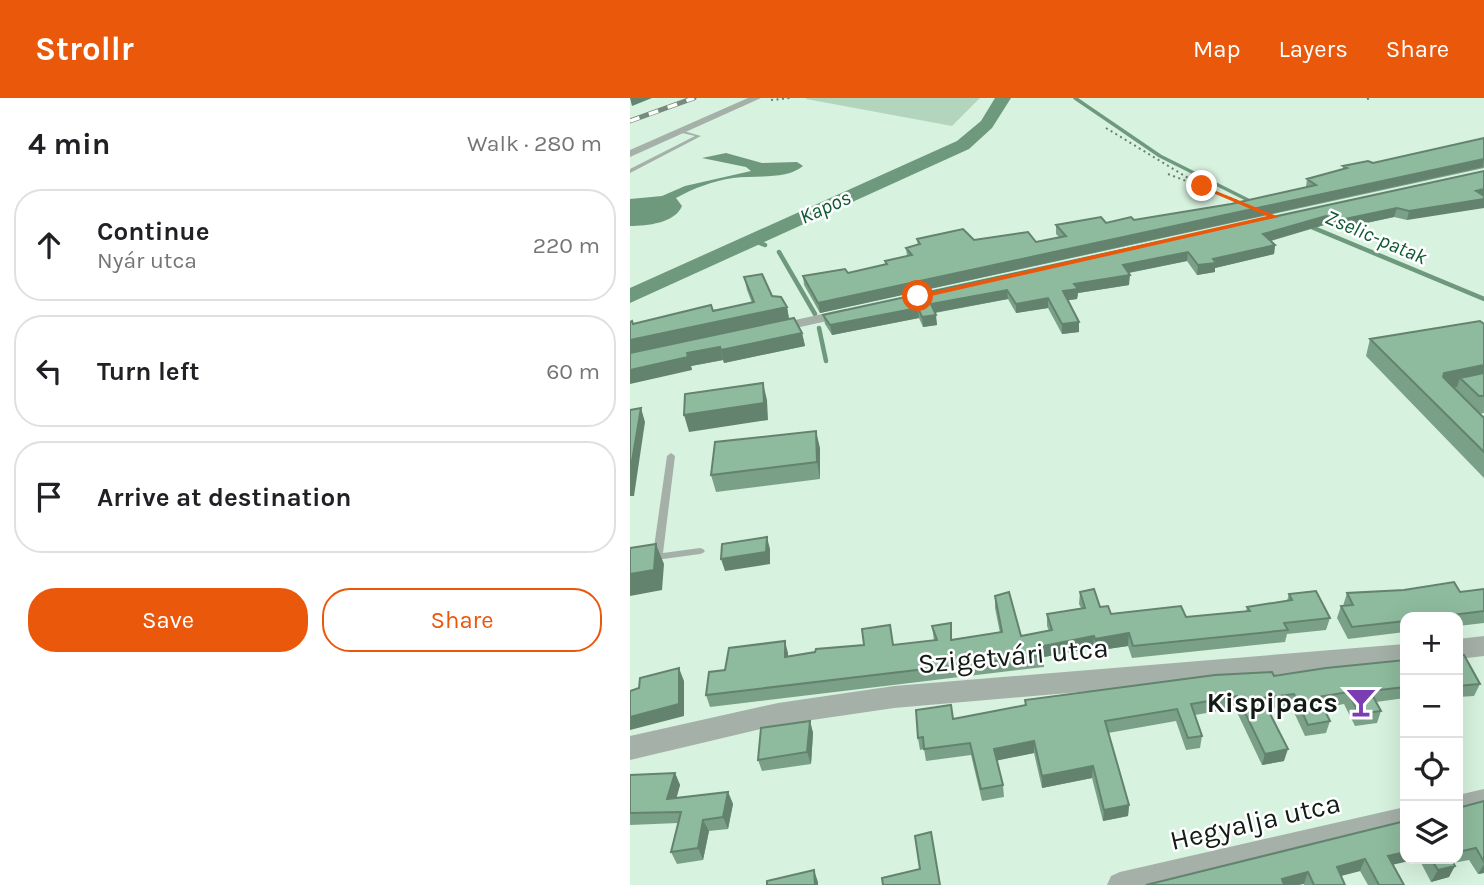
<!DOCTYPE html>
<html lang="en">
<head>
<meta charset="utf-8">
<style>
	body { margin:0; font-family:Karla,sans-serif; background:#f2f2f2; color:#202124 }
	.controls { position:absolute; right:21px; bottom:21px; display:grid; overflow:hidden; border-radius:14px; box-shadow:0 7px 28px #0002 }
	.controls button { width:63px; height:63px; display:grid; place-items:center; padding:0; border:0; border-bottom:2px solid #e0e0e0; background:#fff; color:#202124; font:35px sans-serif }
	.stop { position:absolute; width:21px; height:21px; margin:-16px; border:5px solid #ea580c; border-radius:50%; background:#fff }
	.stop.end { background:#ea580c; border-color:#fff; box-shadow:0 2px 7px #0008 }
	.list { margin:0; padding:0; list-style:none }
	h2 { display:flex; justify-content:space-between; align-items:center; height:91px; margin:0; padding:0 28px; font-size:30px }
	h2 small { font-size:23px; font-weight:400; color:#757577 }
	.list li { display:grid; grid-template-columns:46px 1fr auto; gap:21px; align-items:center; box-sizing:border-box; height:112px; margin:0 14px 14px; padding:0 14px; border:2px solid #e0e0e0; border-radius:28px }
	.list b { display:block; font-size:26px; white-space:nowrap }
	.list p { margin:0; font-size:23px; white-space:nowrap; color:#757577 }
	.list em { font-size:23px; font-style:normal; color:#757577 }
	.actions { display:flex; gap:14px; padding:21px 28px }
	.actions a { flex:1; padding:16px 0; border:2px solid #ea580c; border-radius:28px; text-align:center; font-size:24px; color:#ea580c }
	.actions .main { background:#ea580c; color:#fff }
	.icon { flex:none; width:38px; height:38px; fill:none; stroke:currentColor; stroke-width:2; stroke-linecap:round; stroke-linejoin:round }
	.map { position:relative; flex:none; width:854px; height:787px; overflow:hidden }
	header { display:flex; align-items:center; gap:42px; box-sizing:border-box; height:98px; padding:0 35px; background:#ea580c; color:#fff }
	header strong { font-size:33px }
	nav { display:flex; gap:38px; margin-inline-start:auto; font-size:24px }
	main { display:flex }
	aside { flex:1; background:#fff }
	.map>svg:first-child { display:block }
	.green { fill:#b3d5be }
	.water { fill:#6e997d }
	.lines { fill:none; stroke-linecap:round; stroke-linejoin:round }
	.stream-far1 { stroke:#6e997d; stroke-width:3.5 }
	.stream { stroke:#6e997d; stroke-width:4.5 }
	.river { fill:#6e997d; fill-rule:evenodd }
	.path { stroke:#6c7d71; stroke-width:2; stroke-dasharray:2 3.5; stroke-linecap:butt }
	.service { fill:#a5b0a8; fill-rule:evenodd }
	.minor { fill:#a5b0a8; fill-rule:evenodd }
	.tertiary { fill:#a5b0a8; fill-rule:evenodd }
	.rail-casing { stroke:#778a7d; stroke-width:5 }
	.rail { stroke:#fff; stroke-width:3.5; stroke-dasharray:10; stroke-linecap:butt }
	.wall { fill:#7aa187 }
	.shaded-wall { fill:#63836e }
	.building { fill:#8ebb9d; stroke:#63836e; stroke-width:2 }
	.route { fill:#ea580c }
	.labels { text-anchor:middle; stroke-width:5; stroke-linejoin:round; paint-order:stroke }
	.far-water-label { font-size:21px; font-style:italic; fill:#0f5933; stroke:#fff }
	.near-street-label { font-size:28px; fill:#121b15; stroke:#fff }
	.near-poi-label { font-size:28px; font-weight:bold; fill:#121b15; stroke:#fff; text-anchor:end }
</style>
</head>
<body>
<header>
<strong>Strollr</strong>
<nav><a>Map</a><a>Layers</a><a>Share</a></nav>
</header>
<main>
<aside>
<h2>4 min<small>Walk · 280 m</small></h2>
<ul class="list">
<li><svg class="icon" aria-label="ahead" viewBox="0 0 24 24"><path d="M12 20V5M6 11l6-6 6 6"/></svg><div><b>Continue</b><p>Nyár utca</p></div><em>220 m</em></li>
<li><svg class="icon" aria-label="left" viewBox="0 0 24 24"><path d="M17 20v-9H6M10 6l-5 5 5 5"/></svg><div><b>Turn left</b></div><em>60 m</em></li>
<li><svg class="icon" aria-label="arrive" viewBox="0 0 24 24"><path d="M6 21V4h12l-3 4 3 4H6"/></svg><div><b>Arrive at destination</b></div></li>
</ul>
<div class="actions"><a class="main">Save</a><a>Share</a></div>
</aside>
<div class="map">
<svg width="854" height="787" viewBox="0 0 854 787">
	<rect width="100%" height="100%" fill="#d7f2df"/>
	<path class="green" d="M 350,0 L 322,28 L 176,1 L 176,0 Z"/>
	<path class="water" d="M 96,55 L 132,65 L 167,64 L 173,68 C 157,82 124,77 103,80 C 83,83 64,90 46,100 L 52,108 C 45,125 17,128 0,128 L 0,101 L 32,98 L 55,88 L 121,73 L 116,69 L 72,60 Z"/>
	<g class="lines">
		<path class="stream-far1" d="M 445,0 L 530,58 L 622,104"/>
		<path class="stream" d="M 679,128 L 854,201
			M 122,142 L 135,147
			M 149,154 L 185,216
			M 189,230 L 196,263"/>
		<path class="river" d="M 365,0 L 381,0 L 362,30 L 339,51 L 0,205 L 0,190 L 327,43 L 351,23 Z"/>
		<path class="path" d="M 737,1 L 742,0
			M 141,2 L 160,0
			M 476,30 L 563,83
			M 538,76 L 613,105"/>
		<path class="service" d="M 50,32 L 71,38 L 0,75 L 0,71 L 65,38 L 48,34 L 48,33 Z
			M 41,355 L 45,358 L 33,455 L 70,450 L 73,451 L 75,453 L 73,455 L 70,456 L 26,462 L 23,461 L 21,459 L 23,456 L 37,358 Z"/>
		<path class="minor" d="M 118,0 L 131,0 L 0,59 L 0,52 Z
			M 215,211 L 222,215 L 220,218 L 143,235 L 136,231 L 138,228 Z
			M 854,691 L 854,713 L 828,719 L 828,697 Z
			M 775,709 L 775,731 L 542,787 L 477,787 L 481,778 L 490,774 Z"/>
		<path class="tertiary" d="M 854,538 L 854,558 L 828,561 L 828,541 Z
			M 775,546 L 775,566 L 264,610 L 148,627 L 0,662 L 0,638 L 148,605 L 264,588 Z"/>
		<g class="rail-casing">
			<path id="rail" d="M 0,23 L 64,0"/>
		</g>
		<use href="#rail" class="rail"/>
	</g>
	<path class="wall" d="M 854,40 L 854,70 L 190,215 L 174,187 L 173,178 L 218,175 L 255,167 L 255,163 L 277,158 L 276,150 L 288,147 L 287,141 L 406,144 L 429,139 L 426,136 L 426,127 L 476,125 L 504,122 L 601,106 L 676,89 L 677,81 L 713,71 L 713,68 L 743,65 Z
		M 854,73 L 777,122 L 764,119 L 708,131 L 694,127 L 641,143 L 645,147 L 644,156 L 585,170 L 585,174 L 567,177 L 557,163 L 499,175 L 499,187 L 448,195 L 447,201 L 438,202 L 449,224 L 449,234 L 432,236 L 418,210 L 386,215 L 378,201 L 305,215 L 307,227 L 293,229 L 289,220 L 202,237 L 195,226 L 193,217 Z
		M 114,179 L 157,209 L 159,221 L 172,235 L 175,248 L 94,265 L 93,262 L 61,268 L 62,272 L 3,226 L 122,205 L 117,192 Z
		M 854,226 L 854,315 L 850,316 L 853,319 L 854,317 L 854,380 L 736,258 L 740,241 Z
		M 190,350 L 190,381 L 86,394 L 81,377 Z
		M 854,491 L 854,525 L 828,528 L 828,519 L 775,519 L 775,534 L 718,541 L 707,520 L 711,508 L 713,508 L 717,495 L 830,494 Z
		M 450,494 L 481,516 L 556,519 L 616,513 L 617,509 L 657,503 L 659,496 L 700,520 L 696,532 L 657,536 L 655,544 L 502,560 L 498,548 L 464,553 L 463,550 L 414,559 L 414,569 L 80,609 L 76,597 L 95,572 L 158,555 L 158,558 L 234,547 L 263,547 L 304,543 L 302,528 L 322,542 L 370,535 L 365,510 L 365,498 L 391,538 L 419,533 L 417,528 L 417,516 L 451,510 L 449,506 Z
		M 828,557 L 850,586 L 844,598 L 828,599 Z
		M 775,562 L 775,600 L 746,604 L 751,613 L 747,625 L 725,628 L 714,606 L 693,610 L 700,623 L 696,635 L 675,638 L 661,608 L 637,611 L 654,663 L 632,667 L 605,610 L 565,617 L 572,638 L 570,650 L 556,652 L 546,623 L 478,635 L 499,707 L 498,718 L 473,723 L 462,680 L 412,690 L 404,655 L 367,662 L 373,687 L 374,699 L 352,703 L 341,657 L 296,663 L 294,651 L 290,652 L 288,640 L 323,621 L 395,608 L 395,602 L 644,578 Z
		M 180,623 L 183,635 L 181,666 L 132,673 L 128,662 Z
		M 45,675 L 50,687 L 46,700 L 98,694 L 103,706 L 98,731 L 79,733 L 73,762 L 47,766 L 41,754 L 48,725 L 0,727 L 0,677 Z
		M 854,703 L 854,775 L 848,776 L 839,762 L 823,765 L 819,779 L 801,784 L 789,761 L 828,761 L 828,710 Z
		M 775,723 L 763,767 L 774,787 L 738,787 L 730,773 L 711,778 L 715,787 L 674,787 L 674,786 L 516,787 Z"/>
	<path class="shaded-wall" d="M 0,0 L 22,0 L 2,8 Z
		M 854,61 L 853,69 L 190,215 L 188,205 Z
		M 854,91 L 854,99 L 846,93 Z
		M 854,101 L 854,110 L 777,122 L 779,113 Z
		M 767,110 L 764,119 L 708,131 L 710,122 Z
		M 696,118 L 694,127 L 632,145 L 633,136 Z
		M 645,147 L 644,156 L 585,170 L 585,174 L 567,177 L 568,167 L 583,161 Z
		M 558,154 L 557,163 L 492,176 L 493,167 Z
		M 500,177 L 499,187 L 448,195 L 447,201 L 433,203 L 433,193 L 444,186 Z
		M 377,192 L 378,201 L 302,215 L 301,206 Z
		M 418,200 L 418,210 L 386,215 L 386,206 Z
		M 157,209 L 159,221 L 0,256 L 0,242 Z
		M 288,210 L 289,220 L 202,237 L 200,227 Z
		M 306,217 L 307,227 L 293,229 L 292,219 Z
		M 449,224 L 449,234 L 432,236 L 432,226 Z
		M 172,235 L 175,248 L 94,265 L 91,252 Z
		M 90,249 L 93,262 L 61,268 L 62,272 L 0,286 L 0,272 L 57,255 Z
		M 854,267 L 854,283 L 830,280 L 827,289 L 808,293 L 814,275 Z
		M 133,285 L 137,302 L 138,322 L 59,334 L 54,317 Z
		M 11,310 L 15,324 L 4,398 L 0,398 L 0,375 Z
		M 186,333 L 190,350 L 190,381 L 187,364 Z
		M 137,439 L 140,451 L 140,466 L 95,473 L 91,461 Z
		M 26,446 L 34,466 L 32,492 L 0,498 L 0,476 Z
		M 499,535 L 498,548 L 464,553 L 465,541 Z
		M 464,538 L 463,550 L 414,559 L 413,548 Z
		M 155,543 L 158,555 L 158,571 L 155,559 Z
		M 49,570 L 54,583 L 54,618 L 0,632 L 0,619 Z
		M 180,623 L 183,635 L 181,666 L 177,654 Z
		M 404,643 L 404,655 L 365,663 L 364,651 Z
		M 658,651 L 654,663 L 632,667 L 635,656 Z
		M 463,668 L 462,680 L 412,690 L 412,678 Z
		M 45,675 L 50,687 L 43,713 L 37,701 Z
		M 98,694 L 103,706 L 98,731 L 93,719 Z
		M 499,707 L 498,718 L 473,723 L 474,712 Z
		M 73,722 L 79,733 L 73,762 L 68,750 Z
		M 775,754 L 775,761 L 788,761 L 753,769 L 758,758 Z
		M 735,761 L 730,773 L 702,780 L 707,769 Z
		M 854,766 L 854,775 L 848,776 Z
		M 825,768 L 819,779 L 801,784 L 808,772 Z
		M 184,772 L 188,784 L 188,787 L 185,787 Z
		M 678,774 L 674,786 L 669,787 L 650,787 L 652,781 Z"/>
	<path class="building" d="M 854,40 L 854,61 L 188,205 L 173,178 L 215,171 L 218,175 L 257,166 L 255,163 L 282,157 L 276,150 L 290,146 L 287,141 L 333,131 L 344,142 L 398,134 L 406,144 L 436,138 L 426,127 L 471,119 L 476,125 L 501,119 L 504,122 L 601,106 L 686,87 L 677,81 L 717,70 L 713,68 L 738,63 L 743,65 Z
		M 854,73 L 854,91 L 846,93 L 854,98 L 854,101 L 779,113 L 767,110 L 710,122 L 696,118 L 633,136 L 645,147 L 583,161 L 586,165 L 568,167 L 558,154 L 493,167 L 500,177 L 444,186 L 448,191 L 433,193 L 449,224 L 432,226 L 418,200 L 386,206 L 377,192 L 301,206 L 306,217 L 292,219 L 288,210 L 200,227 L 193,217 Z
		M 132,176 L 142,198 L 151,199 L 157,209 L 0,242 L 0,224 L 2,223 L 3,226 L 81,207 L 83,213 L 124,204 L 114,179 Z
		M 164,220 L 172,235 L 91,252 L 90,249 L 57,255 L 58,259 L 0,272 L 0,255 Z
		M 850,223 L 854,226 L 854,267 L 814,275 L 813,279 L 854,320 L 854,354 L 740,241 Z
		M 854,275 L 854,298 L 849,298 L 830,280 Z
		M 133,285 L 134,305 L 54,317 L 55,296 Z
		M 11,310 L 0,375 L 0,312 Z
		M 186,333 L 187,364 L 81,377 L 85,344 Z
		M 137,439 L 136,454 L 91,461 L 92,446 Z
		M 26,446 L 24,472 L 0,476 L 0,450 Z
		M 824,484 L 830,494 L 854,491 L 854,513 L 806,519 L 775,519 L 775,523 L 722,529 L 711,508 L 723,507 L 717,495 L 774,492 Z
		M 464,491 L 470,509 L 478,508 L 481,516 L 551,508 L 556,519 L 620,513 L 617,509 L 662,502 L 659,496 L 686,493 L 700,520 L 654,525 L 658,532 L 503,548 L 499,535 L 465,541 L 464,538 L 413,548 L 414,557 L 76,597 L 79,574 L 95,572 L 99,550 L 155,543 L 155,559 L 185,554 L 186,551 L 234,547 L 232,531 L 260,527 L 263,547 L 307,542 L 302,528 L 321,525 L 321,542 L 372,534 L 365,498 L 379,494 L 391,538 L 422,532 L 417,516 L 455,510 L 450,494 Z
		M 828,557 L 834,557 L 850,586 L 828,588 Z
		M 775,562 L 775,589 L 740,593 L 751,613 L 729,616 L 718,594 L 688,599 L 700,623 L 678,627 L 664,596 L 632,600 L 658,651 L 635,656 L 607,598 L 561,606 L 572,638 L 558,640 L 547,611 L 475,623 L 499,707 L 474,712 L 463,668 L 412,678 L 404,643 L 364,651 L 373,687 L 351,691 L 340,645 L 294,651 L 293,639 L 288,640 L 286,612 L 321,607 L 323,621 L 396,607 L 395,602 L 585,577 L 642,574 L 644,578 L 696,570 Z
		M 49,570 L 49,606 L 0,619 L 0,593 L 9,590 L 10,580 Z
		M 180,623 L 177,654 L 128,662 L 131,630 Z
		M 45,675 L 37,701 L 98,694 L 93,719 L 73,722 L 68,750 L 41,754 L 51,714 L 0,715 L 0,677 Z
		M 854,703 L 854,764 L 846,750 L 828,754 L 828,710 Z
		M 775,723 L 775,754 L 758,758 L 774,787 L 749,787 L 735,761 L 707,769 L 715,787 L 684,787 L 678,774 L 652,781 L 654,787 L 516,787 Z
		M 301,734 L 310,787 L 253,787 L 252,780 L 290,771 L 285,738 Z
		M 801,761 L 821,761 L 825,768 L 808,772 Z
		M 184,772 L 185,787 L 137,787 L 137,783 Z"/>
	<path class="route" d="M 569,86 L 649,119 L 288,201 L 284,198 L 637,118 L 569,89 Z"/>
	<defs>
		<g id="bar-bare" transform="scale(2.415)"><path d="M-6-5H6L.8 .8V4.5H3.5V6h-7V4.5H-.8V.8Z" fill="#7b3db2" stroke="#fff" stroke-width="2.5" paint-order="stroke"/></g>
	</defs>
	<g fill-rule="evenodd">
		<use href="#bar-bare" x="731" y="604"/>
	</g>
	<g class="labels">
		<g class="far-water-label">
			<text transform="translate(195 109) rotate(-24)" y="7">Kapos</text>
			<text transform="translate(746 139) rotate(23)" y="7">Zselic-patak</text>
		</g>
		<g class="near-street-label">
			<text transform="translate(383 557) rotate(-5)" y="10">Szigetvári utca</text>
			<text transform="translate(625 723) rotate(-13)" y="10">Hegyalja utca</text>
		</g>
		<g class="near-poi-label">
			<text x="708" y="614">Kispipacs</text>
		</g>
	</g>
</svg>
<div class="controls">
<button>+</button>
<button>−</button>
<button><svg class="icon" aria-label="locate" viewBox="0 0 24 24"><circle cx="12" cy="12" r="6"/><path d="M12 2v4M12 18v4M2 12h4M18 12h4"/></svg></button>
<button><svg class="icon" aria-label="layers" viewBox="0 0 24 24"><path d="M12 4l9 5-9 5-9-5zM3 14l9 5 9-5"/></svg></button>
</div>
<div class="stop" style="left:288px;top:198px"></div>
<div class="stop end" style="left:572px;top:88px"></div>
</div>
</main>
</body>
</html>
